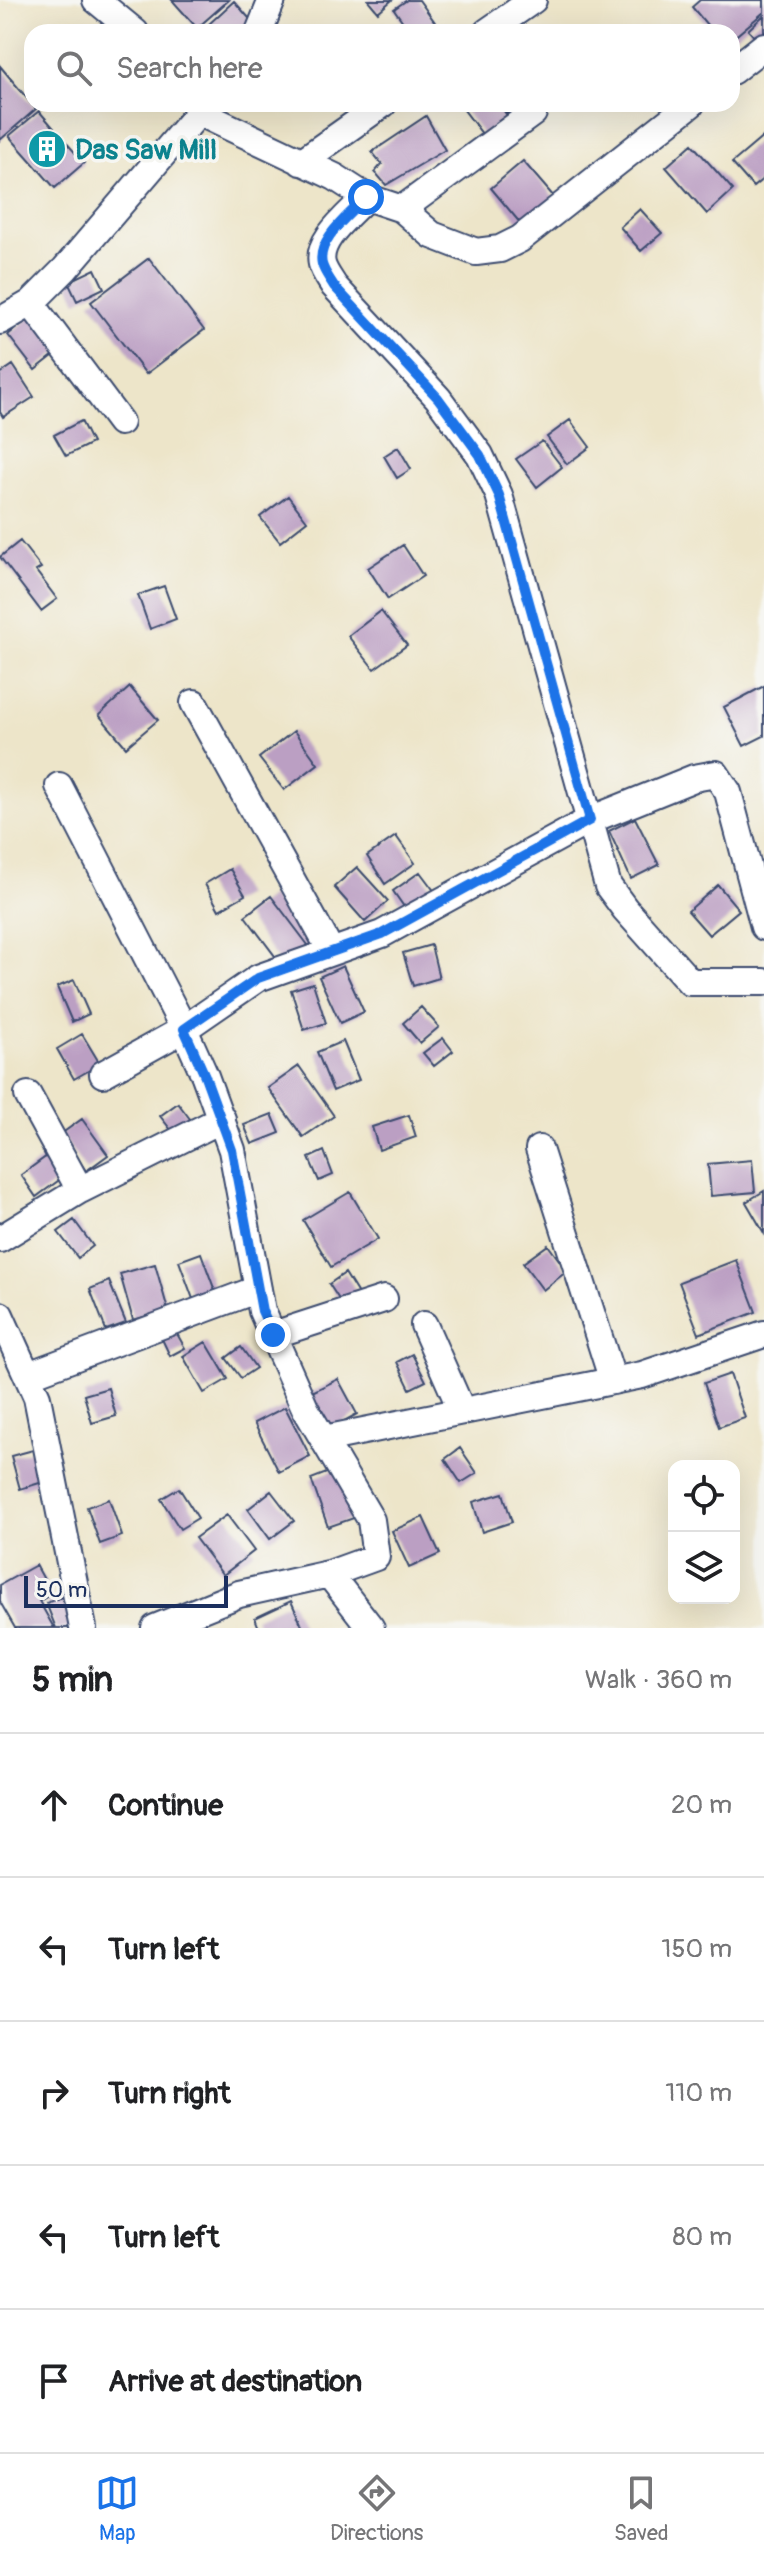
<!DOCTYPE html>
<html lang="en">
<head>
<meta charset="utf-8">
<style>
	body { margin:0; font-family:Pangolin,sans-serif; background:#f6f6f6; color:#202124 }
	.controls { position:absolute; right:24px; bottom:24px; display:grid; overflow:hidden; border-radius:16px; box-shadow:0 8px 32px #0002 }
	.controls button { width:72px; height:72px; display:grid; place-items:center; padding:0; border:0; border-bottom:2px solid #e0e0e0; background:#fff; color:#202124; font:40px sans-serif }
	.scale { position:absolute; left:24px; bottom:20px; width:204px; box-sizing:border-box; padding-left:8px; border:4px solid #1b2f5e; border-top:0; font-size:22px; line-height:28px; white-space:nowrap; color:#1b2f5e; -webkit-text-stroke:6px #f6f6f2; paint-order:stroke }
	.stop { position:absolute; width:24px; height:24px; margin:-18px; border:6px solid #1a73e8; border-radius:50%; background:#fff }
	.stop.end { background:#1a73e8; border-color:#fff; box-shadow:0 2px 8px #0008 }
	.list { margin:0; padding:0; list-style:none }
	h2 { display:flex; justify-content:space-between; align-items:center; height:104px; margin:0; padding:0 32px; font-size:34px }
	h2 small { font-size:26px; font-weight:400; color:#757577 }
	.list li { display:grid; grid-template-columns:52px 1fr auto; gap:24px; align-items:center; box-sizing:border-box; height:144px; padding:0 32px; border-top:2px solid #e0e0e0 }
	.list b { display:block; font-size:30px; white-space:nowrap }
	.list em { font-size:26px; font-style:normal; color:#757577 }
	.icon { flex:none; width:44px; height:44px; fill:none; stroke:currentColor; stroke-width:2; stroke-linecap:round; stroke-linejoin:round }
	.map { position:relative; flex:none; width:764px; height:1628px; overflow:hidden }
	.search { position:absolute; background:#fff; box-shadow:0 8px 32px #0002; left:24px; right:24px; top:24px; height:88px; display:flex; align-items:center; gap:20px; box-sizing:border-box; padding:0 28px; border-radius:24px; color:#757577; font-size:30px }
	.sheet { height:824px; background:#fff }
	nav { display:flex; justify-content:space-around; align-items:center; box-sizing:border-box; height:112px; border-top:2px solid #e0e0e0; background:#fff; font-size:22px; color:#757577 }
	nav a { display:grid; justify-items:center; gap:4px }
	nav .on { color:#1a73e8 }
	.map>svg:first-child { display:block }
	.building { fill:#bb9fc3 }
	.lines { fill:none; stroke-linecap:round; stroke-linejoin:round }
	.street-casing { stroke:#3a4a6e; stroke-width:30 }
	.street { stroke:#fff; stroke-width:26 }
	.route { stroke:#1a73e8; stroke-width:10 }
	.labels { text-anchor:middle; stroke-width:7; stroke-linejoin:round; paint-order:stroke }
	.culture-label { font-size:28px; font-weight:bold; fill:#0d838f; stroke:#f6f6f2; text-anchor:start }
</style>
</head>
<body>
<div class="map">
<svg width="764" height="1628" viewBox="0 0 764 1628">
	<rect width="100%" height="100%" fill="#f6f6f2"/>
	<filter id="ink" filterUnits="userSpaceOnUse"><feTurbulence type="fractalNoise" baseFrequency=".0125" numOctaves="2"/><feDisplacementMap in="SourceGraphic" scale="16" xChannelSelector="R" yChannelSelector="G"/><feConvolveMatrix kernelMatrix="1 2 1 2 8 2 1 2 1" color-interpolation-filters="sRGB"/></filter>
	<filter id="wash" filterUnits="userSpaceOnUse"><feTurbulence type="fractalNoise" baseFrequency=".006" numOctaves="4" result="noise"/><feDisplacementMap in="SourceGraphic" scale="32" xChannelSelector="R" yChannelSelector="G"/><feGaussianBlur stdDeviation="1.8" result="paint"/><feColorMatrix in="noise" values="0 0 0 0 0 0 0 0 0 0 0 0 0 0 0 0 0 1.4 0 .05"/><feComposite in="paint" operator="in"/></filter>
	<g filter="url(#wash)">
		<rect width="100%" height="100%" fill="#ede5c9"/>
		<g id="blocks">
			<path class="building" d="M 172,0 L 229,0 L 197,28 Z
				M 368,0 L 392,0 L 378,12 Z
				M 407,0 L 419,0 L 442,32 L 410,32 L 394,9 Z
				M 700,0 L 764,0 L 764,12 L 732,39 L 732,32 L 713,32 L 692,7 Z
				M 234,1 L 256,26 L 249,32 L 216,32 L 209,24 Z
				M 764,15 L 764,37 L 759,42 L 748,30 Z
				M 0,66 L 36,109 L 0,140 Z
				M 463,104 L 499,104 L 508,117 L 483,135 L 461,106 Z
				M 500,104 L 527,104 L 511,117 Z
				M 39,111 L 84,163 L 55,188 L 9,136 Z
				M 426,116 L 445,150 L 386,185 L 375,172 L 382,164 L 372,152 Z
				M 764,136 L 764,178 L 753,187 L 732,163 Z
				M 692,144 L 733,190 L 707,214 L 666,167 Z
				M 523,161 L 554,197 L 521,224 L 491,188 Z
				M 640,209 L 662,233 L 641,251 L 620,227 Z
				M 149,258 L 204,330 L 146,374 L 91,302 Z
				M 95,269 L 104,288 L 77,301 L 68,282 Z
				M 32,316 L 59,351 L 35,370 L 8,335 Z
				M 13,365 L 34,397 L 3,417 L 0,412 L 0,374 Z
				M 570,420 L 590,447 L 567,464 L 547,437 Z
				M 81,421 L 92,443 L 66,456 L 54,435 Z
				M 542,441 L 562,467 L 537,487 L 516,459 Z
				M 398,447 L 411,469 L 397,478 L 384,456 Z
				M 288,496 L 307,521 L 280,542 L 260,517 Z
				M 20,541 L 41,568 L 36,571 L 57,599 L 41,611 L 0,557 Z
				M 403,545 L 423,576 L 388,599 L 368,568 Z
				M 164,586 L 176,619 L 150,629 L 138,595 Z
				M 381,611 L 407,645 L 374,669 L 348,636 Z
				M 764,686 L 764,736 L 744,746 L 724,707 Z
				M 130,687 L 158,720 L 126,747 L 99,715 Z
				M 294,731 L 318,764 L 284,790 L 259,758 Z
				M 635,818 L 659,865 L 631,879 L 609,831 Z
				M 396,836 L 415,863 L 385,884 L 367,856 Z
				M 357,867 L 388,901 L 365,922 L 334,887 Z
				M 230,869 L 245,895 L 219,910 L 205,884 Z
				M 420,872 L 435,892 L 407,911 L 393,891 Z
				M 718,885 L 739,910 L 709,935 L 688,911 Z
				M 271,896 L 308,945 L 281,964 L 245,916 Z
				M 431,945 L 439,978 L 413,986 L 403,953 Z
				M 343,966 L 364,1012 L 340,1023 L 319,977 Z
				M 74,980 L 89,1014 L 72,1022 L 57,987 Z
				M 313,983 L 326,1023 L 304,1030 L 291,990 Z
				M 421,1007 L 439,1027 L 420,1043 L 403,1023 Z
				M 82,1034 L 100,1064 L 74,1079 L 57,1049 Z
				M 443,1038 L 453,1051 L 434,1066 L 423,1053 Z
				M 343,1041 L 359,1080 L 333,1091 L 317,1052 Z
				M 299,1066 L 334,1116 L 303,1137 L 268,1088 Z
				M 178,1103 L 193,1123 L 176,1136 L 160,1116 Z
				M 272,1114 L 280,1133 L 252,1144 L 244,1125 Z
				M 409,1115 L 416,1137 L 379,1150 L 372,1127 Z
				M 82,1119 L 108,1155 L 86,1171 L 61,1134 Z
				M 324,1151 L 333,1175 L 319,1181 L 309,1158 Z
				M 47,1156 L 62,1178 L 36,1197 L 21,1175 Z
				M 752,1160 L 755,1192 L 711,1196 L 708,1164 Z
				M 764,1191 L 764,1233 L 746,1202 Z
				M 350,1192 L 378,1239 L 331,1267 L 303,1220 Z
				M 74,1220 L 93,1246 L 78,1258 L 58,1232 Z
				M 548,1245 L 567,1271 L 543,1290 L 523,1263 Z
				M 201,1253 L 215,1291 L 193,1299 L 179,1261 Z
				M 736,1260 L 756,1312 L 699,1334 L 679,1282 Z
				M 155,1264 L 168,1310 L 133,1320 L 120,1274 Z
				M 345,1273 L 358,1294 L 342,1304 L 329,1284 Z
				M 109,1281 L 126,1323 L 106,1330 L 90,1289 Z
				M 176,1332 L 185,1348 L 170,1356 L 162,1339 Z
				M 206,1342 L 228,1379 L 204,1393 L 183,1356 Z
				M 241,1347 L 256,1368 L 241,1378 L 226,1358 Z
				M 412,1354 L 426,1381 L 410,1389 L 397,1362 Z
				M 730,1374 L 745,1418 L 719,1427 L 704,1383 Z
				M 338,1379 L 357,1414 L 324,1432 L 304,1396 Z
				M 108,1388 L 116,1416 L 92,1423 L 84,1395 Z
				M 285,1407 L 310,1456 L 279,1472 L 254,1423 Z
				M 460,1448 L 477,1473 L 461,1483 L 445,1459 Z
				M 37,1449 L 46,1481 L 20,1489 L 11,1456 Z
				M 337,1469 L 354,1518 L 328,1527 L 311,1479 Z
				M 179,1488 L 198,1518 L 180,1529 L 161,1499 Z
				M 271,1491 L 294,1521 L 270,1539 L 248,1509 Z
				M 503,1493 L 512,1522 L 482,1532 L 473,1502 Z
				M 109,1499 L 122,1536 L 100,1544 L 87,1507 Z
				M 227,1515 L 254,1551 L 223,1575 L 195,1538 Z
				M 423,1517 L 440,1554 L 409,1568 L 392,1531 Z
				M 36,1565 L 52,1594 L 39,1601 L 54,1628 L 15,1628 L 0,1602 L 0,1585 Z
				M 62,1597 L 74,1628 L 56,1628 L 46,1603 Z
				M 291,1601 L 303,1628 L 259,1628 L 255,1618 Z"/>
		</g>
	</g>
	<g filter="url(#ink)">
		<use href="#blocks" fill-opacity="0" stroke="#3a4a6e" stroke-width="2"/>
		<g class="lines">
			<g class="street-casing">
				<path id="street" d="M 96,0 L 135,32
					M 259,32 L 272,0
					M 487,32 L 533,0
					M 732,71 L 764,46
					M 196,104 L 200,113 L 335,177 L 366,197 L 402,209 L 432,235 L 476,252 L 500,249 L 520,239 L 691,104
					M 301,162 L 383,104
					M 366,197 C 351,214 316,239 322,264 C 324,272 330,279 334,286 L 438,398 L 480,455 L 499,495 L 608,886 L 625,909 L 690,982 L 764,982
					M 402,209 L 533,113
					M 31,303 L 120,422
					M 0,321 L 31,303 L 65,269 L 206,104
					M 194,703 L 331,951
					M 59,786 L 184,1029 L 103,1074
					M 28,1095 L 80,1190
					M 539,1149 L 613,1381
					M 0,1239 L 80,1190 L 222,1119
					M 0,1315 L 37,1397 L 83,1628
					M 424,1325 L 462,1411
					M 273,1335 L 384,1299
					M 28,1375 L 258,1289
					M 324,1439 L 642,1375 L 764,1334
					M 329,1574 L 371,1628
					M 155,1628 L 239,1594 L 329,1574 L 376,1557 L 371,1520 L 305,1408 L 262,1311 L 232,1150 L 205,1076 L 184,1029 L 258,978 L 382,934 L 590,820 L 694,778 L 716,774 L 728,792 L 764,927"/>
			</g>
			<use href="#street" class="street"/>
		</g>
	</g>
	<g class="lines" filter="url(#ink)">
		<path class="route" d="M 273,1335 L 262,1311 L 232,1150 L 205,1076 L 184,1029 L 258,978 L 382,934 L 590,820 L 499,495 L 480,455 L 438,398 L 334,286 C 330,279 324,272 322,264 C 316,239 351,214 366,197"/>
	</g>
	<defs>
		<g id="building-disc" transform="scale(2)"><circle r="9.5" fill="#0f9aa8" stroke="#f6f6f2"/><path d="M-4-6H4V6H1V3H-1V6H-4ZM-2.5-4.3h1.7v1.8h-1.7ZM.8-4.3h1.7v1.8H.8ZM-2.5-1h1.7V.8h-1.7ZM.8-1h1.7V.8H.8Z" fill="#fff"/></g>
	</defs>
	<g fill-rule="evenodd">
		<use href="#building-disc" x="47" y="149"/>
	</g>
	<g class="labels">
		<g class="culture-label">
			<text x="75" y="159">Das Saw Mill</text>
		</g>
	</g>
</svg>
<div class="controls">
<button><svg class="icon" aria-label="locate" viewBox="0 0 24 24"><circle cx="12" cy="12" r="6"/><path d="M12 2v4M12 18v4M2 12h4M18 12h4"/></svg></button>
<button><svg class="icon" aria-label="layers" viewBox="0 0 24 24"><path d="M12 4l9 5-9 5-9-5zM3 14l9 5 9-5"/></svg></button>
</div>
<div class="scale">50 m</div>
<div class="stop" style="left:366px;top:197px"></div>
<div class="stop end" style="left:273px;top:1335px"></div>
<div class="search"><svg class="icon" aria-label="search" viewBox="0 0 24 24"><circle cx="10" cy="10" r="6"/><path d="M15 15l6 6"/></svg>Search here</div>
</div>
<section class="sheet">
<h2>5 min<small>Walk · 360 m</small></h2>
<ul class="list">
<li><svg class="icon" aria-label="ahead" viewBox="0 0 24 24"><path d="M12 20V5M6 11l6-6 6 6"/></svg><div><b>Continue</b></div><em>20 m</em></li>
<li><svg class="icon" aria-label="left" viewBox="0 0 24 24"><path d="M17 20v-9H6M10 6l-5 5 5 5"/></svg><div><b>Turn left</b></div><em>150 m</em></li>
<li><svg class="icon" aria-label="right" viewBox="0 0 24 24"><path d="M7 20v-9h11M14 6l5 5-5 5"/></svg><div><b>Turn right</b></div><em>110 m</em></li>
<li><svg class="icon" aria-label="left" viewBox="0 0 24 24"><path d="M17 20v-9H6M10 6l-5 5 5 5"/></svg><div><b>Turn left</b></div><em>80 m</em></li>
<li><svg class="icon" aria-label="arrive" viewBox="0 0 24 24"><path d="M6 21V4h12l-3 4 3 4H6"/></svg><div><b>Arrive at destination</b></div></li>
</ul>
</section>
<nav>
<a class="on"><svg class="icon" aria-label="map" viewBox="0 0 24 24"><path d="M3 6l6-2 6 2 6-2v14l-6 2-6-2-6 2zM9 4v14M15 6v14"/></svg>Map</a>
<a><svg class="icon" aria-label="directions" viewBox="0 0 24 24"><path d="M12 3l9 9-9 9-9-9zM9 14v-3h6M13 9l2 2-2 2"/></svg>Directions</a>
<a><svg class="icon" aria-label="saved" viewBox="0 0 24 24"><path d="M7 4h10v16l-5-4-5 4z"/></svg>Saved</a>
</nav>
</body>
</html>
